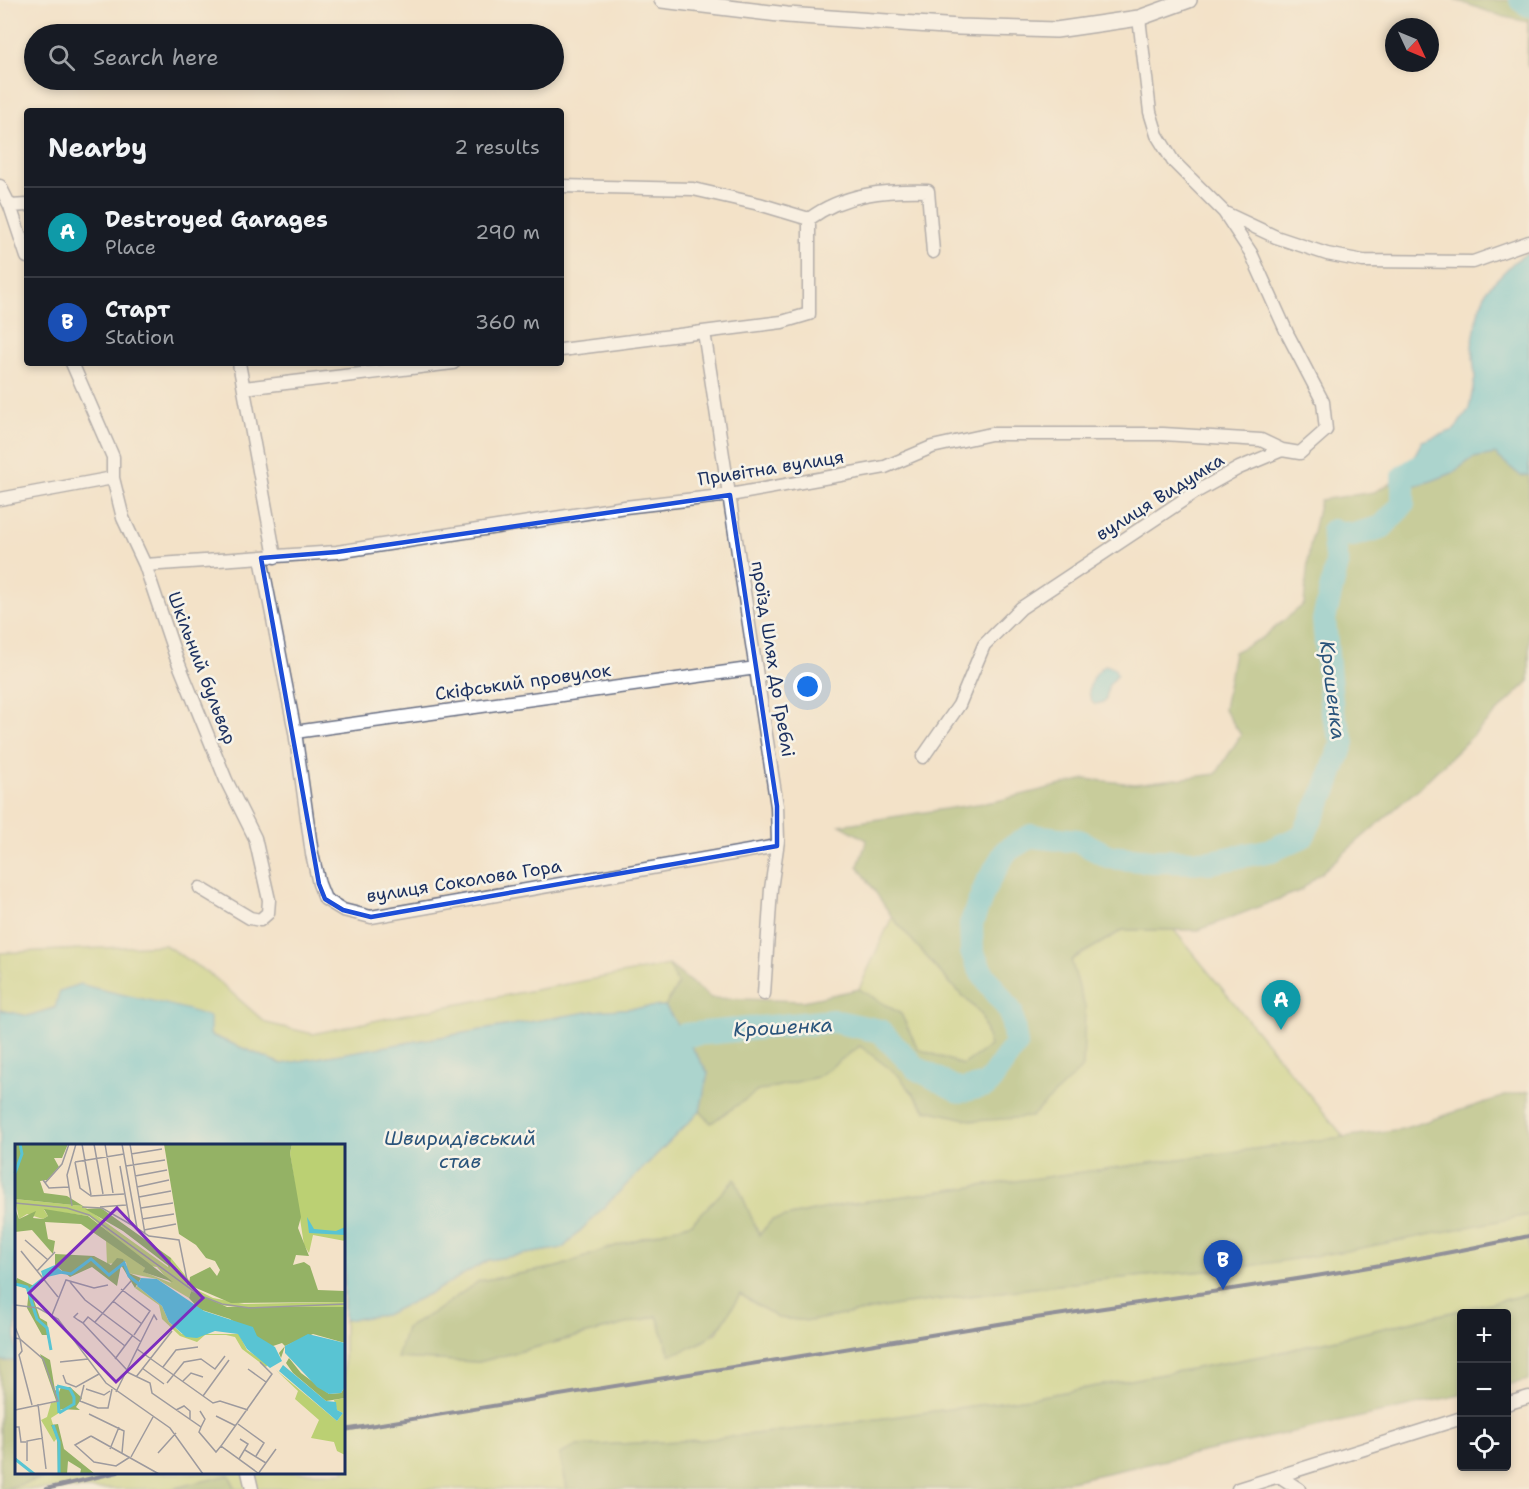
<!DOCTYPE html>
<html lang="en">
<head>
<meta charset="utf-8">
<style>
	body { margin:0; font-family:"Shantell Sans",sans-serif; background:#20242c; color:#f1f3f6 }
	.controls { position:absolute; right:18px; bottom:18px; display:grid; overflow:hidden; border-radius:6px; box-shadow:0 3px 9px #0003 }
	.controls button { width:54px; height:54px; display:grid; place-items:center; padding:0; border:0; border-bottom:2px solid #363941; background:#171b24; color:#f1f3f6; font:30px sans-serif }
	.compass { position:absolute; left:1385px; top:18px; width:54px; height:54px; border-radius:50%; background:#171b24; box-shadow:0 3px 9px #0003; rotate:134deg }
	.you { position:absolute; left:808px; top:687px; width:21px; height:21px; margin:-15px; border:4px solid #fff; border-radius:50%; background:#1a73e8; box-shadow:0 0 0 9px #1a73e833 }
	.badge { display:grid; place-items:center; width:39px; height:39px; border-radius:50%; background:#0b8043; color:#fff; font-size:20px; font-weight:700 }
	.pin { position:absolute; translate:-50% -50px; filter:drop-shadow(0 2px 3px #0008) }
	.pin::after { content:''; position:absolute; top:32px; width:21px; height:18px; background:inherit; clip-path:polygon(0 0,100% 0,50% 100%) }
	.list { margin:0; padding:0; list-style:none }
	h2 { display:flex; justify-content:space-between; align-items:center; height:78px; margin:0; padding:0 24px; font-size:26px }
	h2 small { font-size:20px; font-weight:400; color:#9ea1a6 }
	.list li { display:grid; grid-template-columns:39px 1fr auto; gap:18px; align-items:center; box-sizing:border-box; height:90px; padding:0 24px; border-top:2px solid #363941 }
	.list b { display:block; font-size:22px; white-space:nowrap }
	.list p { margin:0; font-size:20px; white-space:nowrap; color:#9ea1a6 }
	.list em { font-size:20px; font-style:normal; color:#9ea1a6 }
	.icon { flex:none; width:33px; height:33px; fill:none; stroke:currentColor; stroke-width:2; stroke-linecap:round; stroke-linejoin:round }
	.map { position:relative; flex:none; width:1529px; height:1489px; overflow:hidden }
	.search { position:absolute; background:#171b24; box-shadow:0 3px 9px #0003; left:24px; top:24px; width:540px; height:66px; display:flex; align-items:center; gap:15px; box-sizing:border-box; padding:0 21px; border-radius:33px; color:#9ea1a6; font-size:22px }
	.panel { position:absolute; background:#171b24; box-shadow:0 3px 9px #0003; left:24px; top:108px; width:540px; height:258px; border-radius:6px }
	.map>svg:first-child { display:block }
	.green { fill:#bbd073; stroke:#6b8068; stroke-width:1.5 }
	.forest { fill:#94b265; stroke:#587062; stroke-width:1.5 }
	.water { fill:#59c4d3; stroke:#3a7a98; stroke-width:1.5 }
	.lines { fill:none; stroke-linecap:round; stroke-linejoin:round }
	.river { stroke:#59c4d3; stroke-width:24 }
	.minor-casing { stroke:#676e83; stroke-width:15 }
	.tertiary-casing { stroke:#676e83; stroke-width:18 }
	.minor { stroke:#fff; stroke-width:12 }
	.tertiary { stroke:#fff; stroke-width:15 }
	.rail { stroke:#1b2f5e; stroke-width:4 }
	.marked { fill:none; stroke:#1d4ed8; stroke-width:4.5; stroke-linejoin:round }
	.labels { text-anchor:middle; stroke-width:5; stroke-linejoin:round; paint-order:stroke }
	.street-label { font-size:18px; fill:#1b2f5e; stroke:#f7f3e8 }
	.water-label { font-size:20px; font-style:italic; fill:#2a547b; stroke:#f7f3e8 }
	.inset-river { fill:none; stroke:#59c4d3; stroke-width:3 }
	.inset-road { fill:none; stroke:#9d9a9e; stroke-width:1.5 }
	.view { fill:#7b2cbf; fill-opacity:0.15; stroke:#7b2cbf; stroke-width:3 }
	.inset-edge { fill:none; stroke:#1b2f5e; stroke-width:3 }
</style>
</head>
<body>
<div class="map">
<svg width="1529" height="1489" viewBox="0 0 1529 1489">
	<rect width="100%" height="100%" fill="#f7f3e8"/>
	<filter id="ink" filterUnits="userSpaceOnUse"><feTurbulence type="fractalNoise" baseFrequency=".0167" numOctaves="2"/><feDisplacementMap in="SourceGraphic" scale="12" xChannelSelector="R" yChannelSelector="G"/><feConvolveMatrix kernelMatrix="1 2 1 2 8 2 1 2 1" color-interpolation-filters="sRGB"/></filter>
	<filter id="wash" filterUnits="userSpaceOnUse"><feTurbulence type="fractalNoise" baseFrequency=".008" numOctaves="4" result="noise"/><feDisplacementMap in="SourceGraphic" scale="24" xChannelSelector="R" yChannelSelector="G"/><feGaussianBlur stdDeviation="1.35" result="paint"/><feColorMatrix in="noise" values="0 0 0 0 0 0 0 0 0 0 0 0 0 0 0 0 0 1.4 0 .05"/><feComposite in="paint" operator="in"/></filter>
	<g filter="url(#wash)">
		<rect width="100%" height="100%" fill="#f3e2c8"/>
		<path class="green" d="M 892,917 L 946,979 L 981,1014 L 990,1046 L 963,1065 L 918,1049 L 901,1014 L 859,989 Z
			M 1123,930 L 1174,930 L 1344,1137 L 846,1204 L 772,1220 L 759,1235 L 735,1180 L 692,1223 L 609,1248 L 558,1267 L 479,1281 L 436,1311 L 406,1328 L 398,1358 L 479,1362 L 657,1316 L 670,1355 L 717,1333 L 740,1294 L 778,1318 L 810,1321 L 898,1305 L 1097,1280 L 1230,1269 L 1529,1215 L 1529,1294 L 1273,1354 L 1037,1397 L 834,1425 L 702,1440 L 577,1446 L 560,1455 L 567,1489 L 236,1489 L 229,1475 L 171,1489 L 4,1489 L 61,1473 L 344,1472 L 344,1320 L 385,1315 L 433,1292 L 488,1260 L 563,1248 L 700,1111 L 711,1123 L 758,1091 L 817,1077 L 860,1046 L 899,1075 L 926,1111 L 1085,1008 L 1070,961 Z
			M 165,945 L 214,977 L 266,1023 L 313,1034 L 411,1013 L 669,965 L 678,985 L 665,1006 L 594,1011 L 282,1064 L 109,993 L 80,984 L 60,991 L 56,1007 L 28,1016 L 0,1010 L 0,953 Z"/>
		<path class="forest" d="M 1455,0 L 1521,0 L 1529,5 L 1529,68 L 1527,65 L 1528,22 L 1504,17 Z
			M 1495,454 L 1521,476 L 1529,475 L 1529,681 L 1418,789 L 1300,891 L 1199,930 L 1123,930 L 1071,960 L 1085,1007 L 1083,1067 L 1031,1117 L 975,1121 L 926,1110 L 898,1075 L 860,1046 L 817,1077 L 758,1091 L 711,1123 L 700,1111 L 708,1073 L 665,1006 L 678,985 L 669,965 L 711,998 L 803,1001 L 859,989 L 901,1014 L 918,1049 L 963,1065 L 990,1046 L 981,1014 L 946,979 L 892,917 L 858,866 L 867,840 L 840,825 L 997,801 L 1085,779 L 1135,784 L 1216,774 L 1241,735 L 1224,709 L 1234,652 L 1262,638 L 1304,604 L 1309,550 L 1320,500 L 1374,492 L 1403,477 L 1412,486 L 1431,481 L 1452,473 L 1473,458 Z
			M 1529,1091 L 1529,1215 L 1346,1251 L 1230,1269 L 1097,1280 L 898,1305 L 810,1321 L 778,1318 L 740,1294 C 717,1334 715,1340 670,1355 L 657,1316 L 479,1362 L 397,1358 L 406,1328 L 436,1311 L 479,1281 L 558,1267 L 609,1248 L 692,1223 L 735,1179 L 759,1235 L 772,1220 L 846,1204 L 1402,1129 L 1508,1095 Z
			M 1529,1294 L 1529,1380 L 1507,1385 L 1506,1314 L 1462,1314 L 1461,1395 L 1034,1489 L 567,1489 L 560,1454 L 577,1446 L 702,1440 L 834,1425 L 1037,1397 L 1273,1354 Z
			M 0,1361 L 16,1361 L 16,1472 L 61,1473 L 4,1489 L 0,1489 Z
			M 229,1475 L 236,1489 L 171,1489 Z"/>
		<path class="water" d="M 1529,252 L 1529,475 L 1521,476 L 1495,454 L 1473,458 L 1452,473 L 1431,481 L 1412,486 L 1403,477 L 1422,441 L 1454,430 L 1469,409 L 1475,378 L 1472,346 L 1478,313 L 1487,289 L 1515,261 Z
			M 1105,665 L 1114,668 L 1117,674 C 1115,680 1110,682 1108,687 C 1105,698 1110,703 1094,704 C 1083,690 1093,674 1105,665 Z
			M 80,984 C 123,997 168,1001 210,1017 L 210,1035 L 282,1064 L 594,1011 L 665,1006 L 708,1073 L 700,1111 L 563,1248 L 488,1260 L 433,1292 L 385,1315 L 344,1320 L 344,1146 L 16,1146 L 16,1361 L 0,1361 L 0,1010 L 28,1016 L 55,1008 L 60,991 Z"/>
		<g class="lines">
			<path class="river" d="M 1521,0 L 1529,5
				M 653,1046 L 683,1035 L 833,1021 L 880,1031 L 916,1068 L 960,1091 L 987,1085 L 1016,1044 L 1011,1012 L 982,973 L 972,952 L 971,924 L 986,885 L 1006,851 L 1031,836 L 1079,841 L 1110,857 L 1152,861 L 1211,862 L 1272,850 L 1303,836 L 1326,789 L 1343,742 L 1332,711 L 1324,620 L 1337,564 L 1333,531 L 1353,535 L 1382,527 L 1403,504 L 1403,477 L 1430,460"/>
		</g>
	</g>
	<g filter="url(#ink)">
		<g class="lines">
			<g class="minor-casing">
				<path id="minor" d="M 0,186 L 10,206 L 27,257
					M 561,186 L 693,189 L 759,204 L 809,219
					M 10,206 L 27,205
					M 1225,213 L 1276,237 L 1327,254 L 1363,261 L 1473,262 L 1529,242
					M 704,332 L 777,806 L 778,841 L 771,889 L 764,994
					M 561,350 L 782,322 L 809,314 L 809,219 C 844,193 886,190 928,191 L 933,252
					M 72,363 L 113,457 L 113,478 L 123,518 L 145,565 L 176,657 L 226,780 L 255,838 L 269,900 L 268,913 L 260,920 L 250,918 L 200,888
					M 239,363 L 275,557
					M 244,388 L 453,363
					M 0,499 L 113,478
					M 261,558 L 295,732 L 312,854 L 319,884 L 325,899 L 343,910 L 371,917 L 777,846
					M 145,565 L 337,552 L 625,507 L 730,495 L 885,467 L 932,447 L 991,434 L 1163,434 L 1261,440 L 1282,450
					M 295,732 L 756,668
					M 923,757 L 959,705 L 984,645 L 1021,608 L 1194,493 L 1239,468 L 1282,450 L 1300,453 L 1326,430 L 1323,402 L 1288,335 L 1251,253 L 1224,212 L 1173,161 L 1157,135 L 1150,112 L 1139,18
					M 1506,1404 L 1529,1397
					M 248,1472 L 252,1489
					M 1279,1476 L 1299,1489
					M 1238,1489 L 1462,1418"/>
			</g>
			<g class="tertiary-casing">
				<path id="tertiary" d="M 662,0 L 787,15 L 959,27 L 1056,30 L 1139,18 L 1189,0"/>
			</g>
			<use href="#minor" class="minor"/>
			<use href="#tertiary" class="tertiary"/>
			<path class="rail" d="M 344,1430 C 568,1393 792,1356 1017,1321 C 1188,1295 1360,1273 1529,1236
				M 46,1489 L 118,1472"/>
		</g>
	</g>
	<path d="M0 0H1529V1489H0ZM 730,495 L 777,806 L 777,846 L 371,917 L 343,910 L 325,899 L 319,884 L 261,558 L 337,552 Z" fill="#f3e2c8" fill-opacity=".55" fill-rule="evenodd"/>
	<path class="marked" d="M 730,495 L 777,806 L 777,846 L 371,917 L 343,910 L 325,899 L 319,884 L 261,558 L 337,552 Z"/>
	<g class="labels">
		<g class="street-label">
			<text transform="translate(771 468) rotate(-9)" y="6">Привітна вулиця</text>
			<text transform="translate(1160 497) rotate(-32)" y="6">вулиця Видумка</text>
			<text transform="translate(773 659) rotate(81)" y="6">проїзд Шлях До Греблі</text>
			<text transform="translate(202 668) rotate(69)" y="6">Шкільний бульвар</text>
			<text transform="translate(523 682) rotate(-8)" y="6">Скіфський провулок</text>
			<text transform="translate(464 881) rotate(-9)" y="6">вулиця Соколова Гора</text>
		</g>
		<g class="water-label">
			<text transform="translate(1333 690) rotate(83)" y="7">Крошенка</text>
			<text transform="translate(783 1027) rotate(-3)" y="7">Крошенка</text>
			<text x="460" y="1145">Швиридівський<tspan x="460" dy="23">став</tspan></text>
		</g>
	</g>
	<g transform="translate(15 1144)">
		<rect width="330" height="330" fill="#f3e2c8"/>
		<path d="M 277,0 L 330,0 L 330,97 L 298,91 L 294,109 L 289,101 L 275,9 ZM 0,55 L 68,62 L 153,123 L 156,114 L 182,146 L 198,154 L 229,160 L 330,158 L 330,163 L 231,164 L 203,161 L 176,147 L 174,154 L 142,135 L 113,129 L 111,118 L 92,120 L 91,95 L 130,124 L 129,128 L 156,139 L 142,123 L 135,122 L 74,72 L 29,66 L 33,72 L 28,75 L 12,70 L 4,75 ZM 122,142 L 147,162 L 154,178 L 167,190 L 224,190 L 232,206 L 253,220 L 251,223 L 227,205 L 220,193 L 211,191 L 190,191 L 182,198 L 165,192 L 147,175 L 144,161 L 120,144 ZM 261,226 L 322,277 L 328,269 L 322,266 L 319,256 L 330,254 L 330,311 L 322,307 L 319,298 L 296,294 L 304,276 L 280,255 L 283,247 ZM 43,257 L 47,267 L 36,274 L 42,294 L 39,298 L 26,276 L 32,273 L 36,259 Z" fill="#bbd073"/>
		<path d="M 0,0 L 53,0 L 47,14 L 39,14 L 44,23 L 32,36 L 25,37 L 29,49 L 52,52 L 68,62 L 0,55 ZM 149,0 L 277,0 L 275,9 L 286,73 L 283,84 L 294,112 L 281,111 L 278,121 L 289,118 L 295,122 L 303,146 L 330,147 L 330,158 L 216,159 L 174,141 L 175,133 L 195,123 L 202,132 L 205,126 L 200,117 L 191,114 L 181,101 L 164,90 ZM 0,64 L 4,75 L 21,67 L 18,74 L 28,75 L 33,72 L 29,65 L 73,72 L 158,138 L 128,128 L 130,124 L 66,80 L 30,78 L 33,95 L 40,97 L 38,110 L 17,86 L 0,88 ZM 86,64 L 156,114 L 155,123 L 108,87 L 70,65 ZM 40,110 L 79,112 L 96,121 L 102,114 L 108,115 L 114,129 L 126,134 L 120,144 L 106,121 L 102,142 L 77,123 L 55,133 L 40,121 ZM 2,134 L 19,142 L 16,148 L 25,174 L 32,178 L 35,203 L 32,191 L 27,191 L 12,164 L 14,146 L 0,140 ZM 176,147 L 212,163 L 330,163 L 330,199 L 298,190 L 270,202 L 266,214 L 264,209 L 270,202 L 267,199 L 255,203 L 215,175 L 184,165 L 174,154 ZM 25,210 L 35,216 L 40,246 L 44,248 L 46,243 L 55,243 L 67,254 L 61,263 L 65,266 L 44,265 ZM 274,214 L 286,229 L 314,250 L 326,249 L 330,243 L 330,254 L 311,257 L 278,229 L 271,219 ZM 43,280 L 49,305 L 80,330 L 65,330 L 66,325 L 53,317 L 52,330 L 43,329 L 42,294 L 36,281 Z" fill="#94b265"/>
		<path d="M 292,73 L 299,85 L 321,87 L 330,83 L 330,91 L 294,89 ZM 40,121 L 49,129 L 28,134 L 26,127 ZM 126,134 L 142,135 L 189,167 L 238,183 L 242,192 L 260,203 L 267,217 L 255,224 L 232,205 L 223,190 L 200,187 L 182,194 L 171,193 L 154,178 L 147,162 L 122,142 ZM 293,190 L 330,199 L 330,243 L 326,249 L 314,250 L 302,243 L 270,209 L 270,202 ZM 268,221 L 311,257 L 321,258 L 322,266 L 328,269 L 322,277 L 264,227 Z" fill="#59c4d3"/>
		<path class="inset-river" d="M 0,29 L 7,10 L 5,0M 45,128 L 56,130 L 76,115 L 94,131 L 109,119 L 114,132 L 125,141M 0,140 L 12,143 L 22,175 L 32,184 L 36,206M 14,146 L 29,134M 42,242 L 55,245 L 59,253 L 59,260 L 44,269M 42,242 L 44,269M 38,281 L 44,298 L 44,330M 0,315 L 19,330"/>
		<path class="inset-road" d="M 67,0 L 76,51M 79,0 L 88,50M 90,0 L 98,49M 107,0 L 122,84 L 134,92 L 164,96 L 173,141M 115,0 L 130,90M 116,10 L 147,5M 60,18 L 65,44 L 76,52 L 109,50M 60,18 L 109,10M 105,22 L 115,79M 111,22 L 150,16M 120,32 L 152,26M 28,36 L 34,44 L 54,43M 30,39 L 47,20 L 54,0M 122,43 L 154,36M 124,53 L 156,47M 0,59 L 52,64 L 74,71 L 184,151 L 207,160 L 235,164 L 330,160M 57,62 L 52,31 L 61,0M 67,63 L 87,64 L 122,84M 85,63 L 111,61M 126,64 L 158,59M 127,75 L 159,70M 129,86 L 161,80M 10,96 L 33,116M 6,107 L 43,153M 22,127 L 40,108M 55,138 L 70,156 L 126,198M 106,145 L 135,167 L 119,191M 98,157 L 127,180M 0,161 L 23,164 L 43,175 L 91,239 L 155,284 L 188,330M 63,169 L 59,173 L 63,176 L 68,179 L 73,173 L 110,202M 37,171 L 51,136 L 79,144 L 93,141M 80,178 L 116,137M 68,179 L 112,226M 0,183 L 5,195 L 28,215 L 43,257 L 0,266M 0,194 L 5,195 L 7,207 L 4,211 L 17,261M 122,205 L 198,259 L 205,257 L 233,266M 100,215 L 118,191M 45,218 L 73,215M 148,223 L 161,206 L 183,203M 127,224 L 149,240M 233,225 L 251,238M 112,228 L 135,239 L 137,249 L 186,283 L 184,288 L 201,308 L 206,302M 48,231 L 51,239 L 61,243 L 84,230M 121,233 L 157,187M 168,237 L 176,229 L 188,233M 152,239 L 169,218 L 186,215 L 200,225 L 210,212M 69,241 L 65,257 L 83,264 L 93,264 L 97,245M 71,245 L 89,251 L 95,247M 101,248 L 139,171 L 142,176M 188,252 L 214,216M 23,260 L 31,325M 161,266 L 169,262 L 175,267 L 175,276M 185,267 L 190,275 L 186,283M 74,270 L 109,287 L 107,309M 201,272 L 221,282M 223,280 L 249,299 L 241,312M 0,283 L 4,283 L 6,298 L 11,298M 76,292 L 60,301 L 79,318 L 101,322 L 115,313M 76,292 L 144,330M 95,305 L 104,283M 230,306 L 251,319M 143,309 L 161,289M 116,313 L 138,273M 224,315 L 233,300 L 225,295M 12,317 L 12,297 L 28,294M 243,329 L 206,302 L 257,230 L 245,218M 243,330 L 261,305"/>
		<path class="view" d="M 102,64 L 188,154 L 101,238 L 14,149 Z"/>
		<rect width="330" height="330" class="inset-edge"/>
	</g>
</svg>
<div class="controls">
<button>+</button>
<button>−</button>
<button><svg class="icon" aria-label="locate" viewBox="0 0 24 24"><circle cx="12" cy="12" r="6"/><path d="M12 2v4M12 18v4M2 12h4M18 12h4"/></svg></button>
</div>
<svg class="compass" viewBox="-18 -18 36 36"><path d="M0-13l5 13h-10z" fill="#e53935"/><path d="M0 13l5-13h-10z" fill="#9ea1a6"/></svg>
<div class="you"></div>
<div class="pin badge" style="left:1281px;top:1030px;background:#0f9aa8">A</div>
<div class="pin badge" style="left:1223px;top:1290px;background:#1a4fb4">B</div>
<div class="search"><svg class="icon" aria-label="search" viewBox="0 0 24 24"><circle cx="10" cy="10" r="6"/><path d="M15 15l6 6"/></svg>Search here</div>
<section class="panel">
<h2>Nearby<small>2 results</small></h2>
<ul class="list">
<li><span class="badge" style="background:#0f9aa8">A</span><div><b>Destroyed Garages</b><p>Place</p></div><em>290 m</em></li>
<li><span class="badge" style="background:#1a4fb4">B</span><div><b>Старт</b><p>Station</p></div><em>360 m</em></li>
</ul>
</section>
</div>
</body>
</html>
